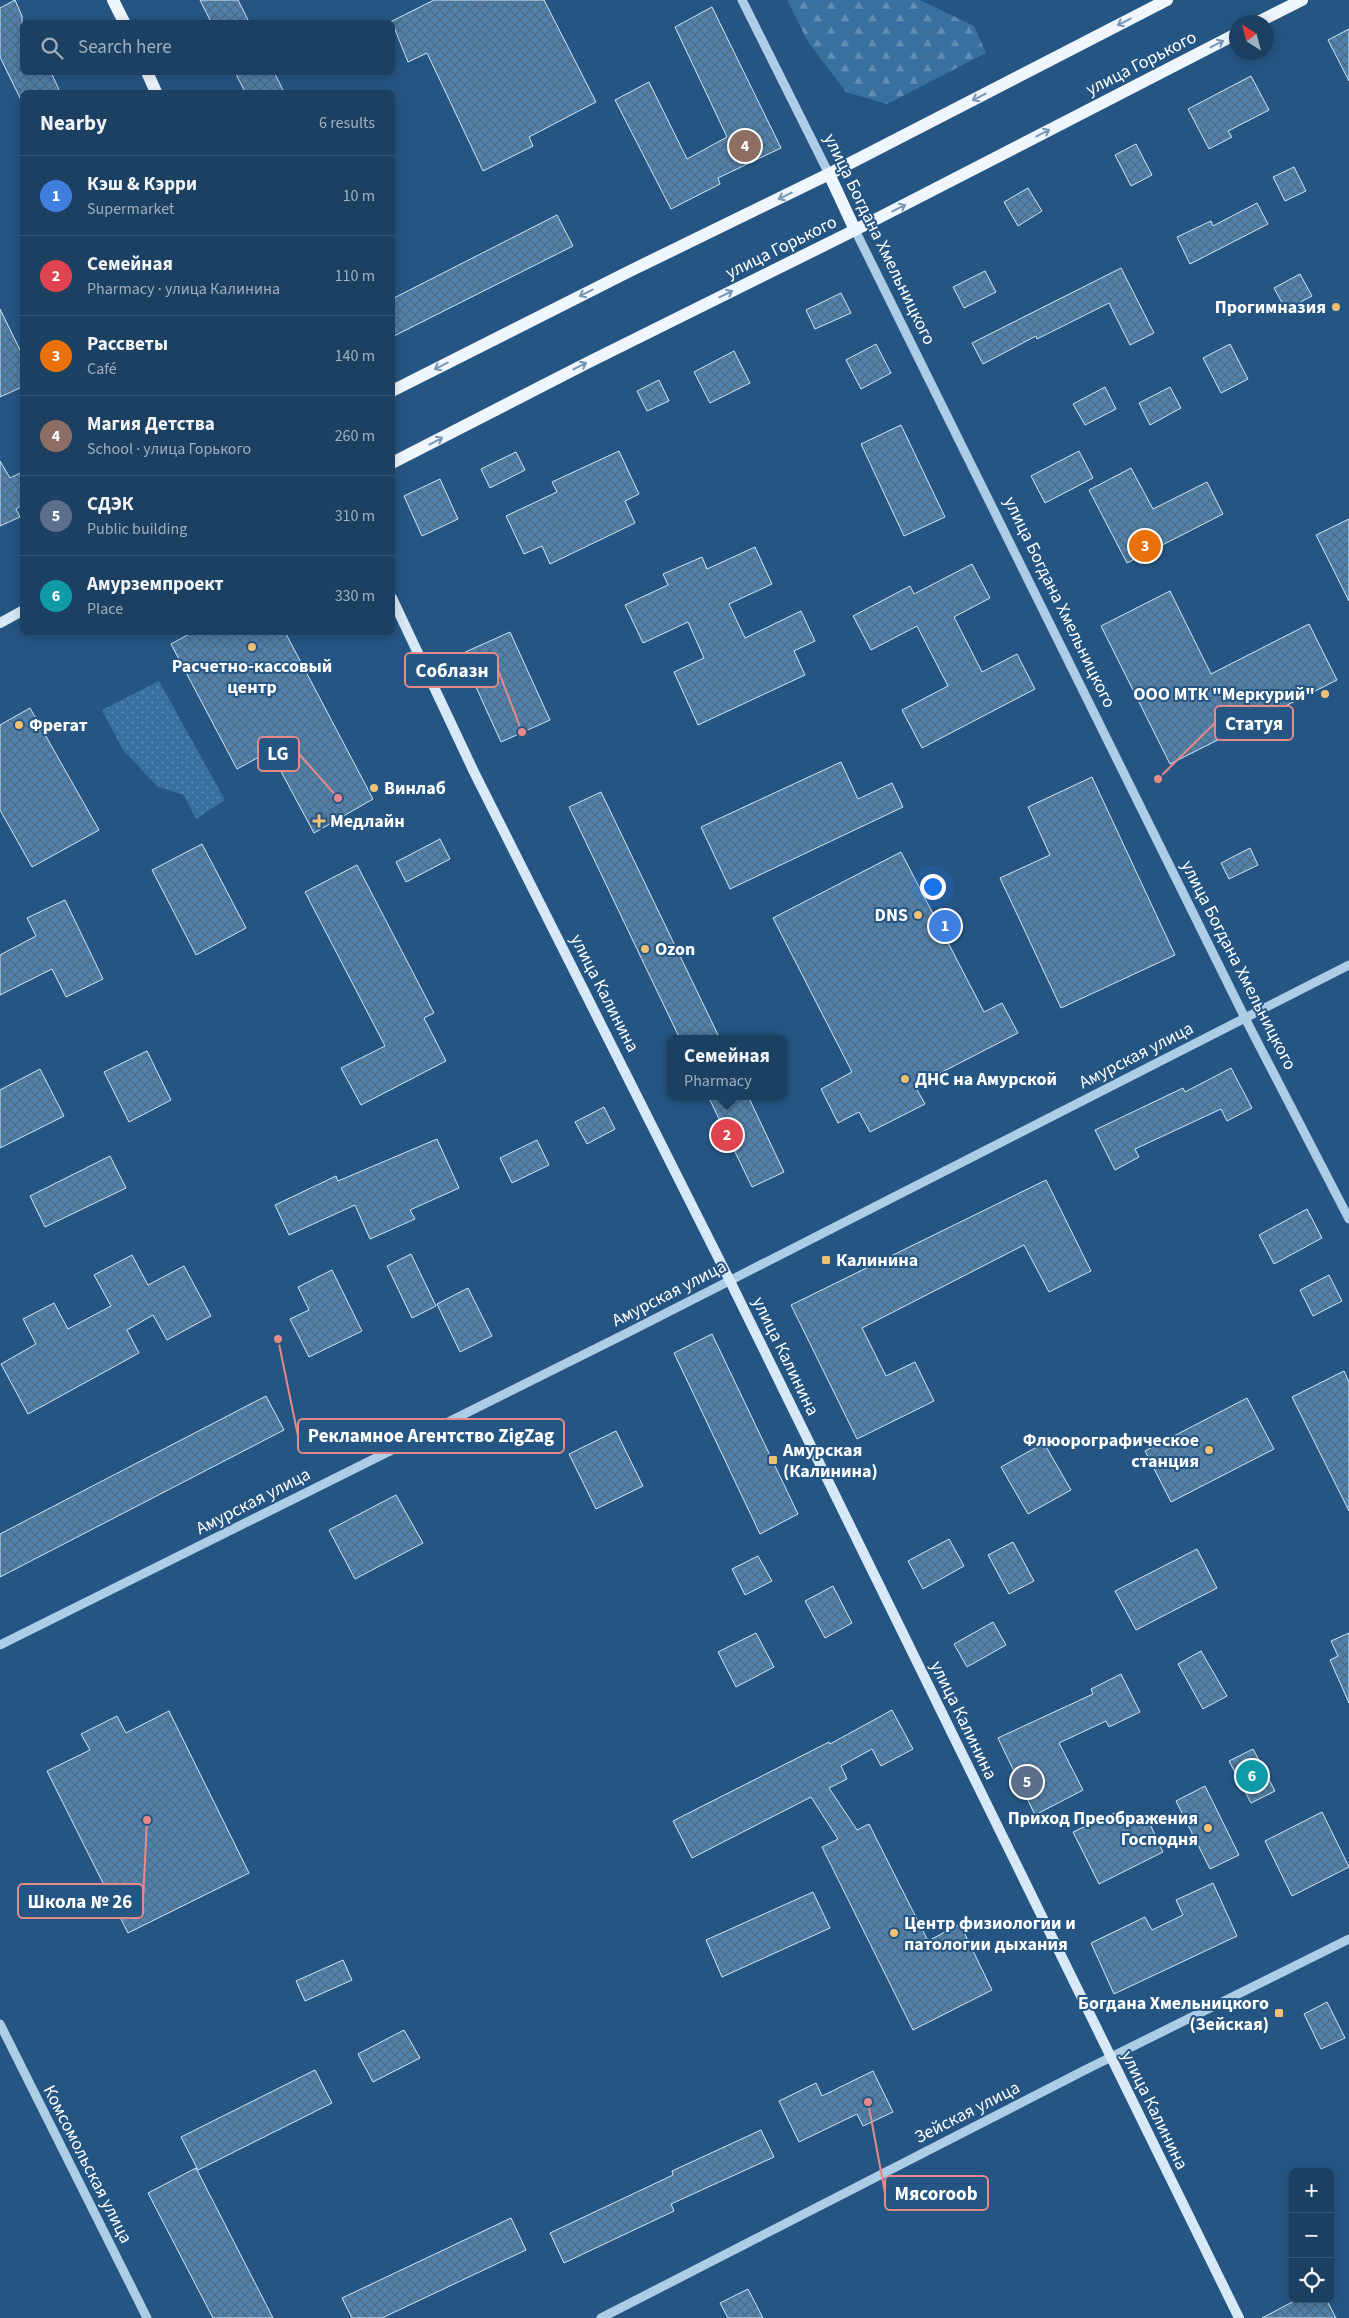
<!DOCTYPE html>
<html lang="en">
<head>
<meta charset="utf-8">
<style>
	body { margin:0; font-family:"Source Sans 3",sans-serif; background:#254768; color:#f1f3f6 }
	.controls { position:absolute; right:15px; bottom:15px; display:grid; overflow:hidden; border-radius:8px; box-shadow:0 2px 12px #0003 }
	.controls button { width:45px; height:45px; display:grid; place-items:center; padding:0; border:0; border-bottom:1px solid #3a5977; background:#1c4062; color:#f1f3f6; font:25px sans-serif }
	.compass { position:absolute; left:1229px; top:15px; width:45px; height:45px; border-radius:50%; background:#1c4062; box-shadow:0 2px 12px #0003; rotate:324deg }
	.you { position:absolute; left:932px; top:886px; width:18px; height:18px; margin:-12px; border:4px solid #fff; border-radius:50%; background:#1a73e8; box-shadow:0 0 0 8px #1a73e833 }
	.badge { display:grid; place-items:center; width:32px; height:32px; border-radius:50%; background:#8abfa5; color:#fff; font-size:16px; font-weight:700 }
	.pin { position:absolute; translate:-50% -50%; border:2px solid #fff; box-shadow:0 1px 5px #0006 }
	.popup { position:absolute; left:667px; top:1035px; width:120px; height:65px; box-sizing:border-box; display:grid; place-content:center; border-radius:8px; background:#1c4062; filter:drop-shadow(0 1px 4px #0005); font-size:16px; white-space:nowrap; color:#a0afbe }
	.popup b { font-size:19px; color:#f1f3f6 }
	.popup::after { content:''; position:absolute; left:50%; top:100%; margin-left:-10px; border:10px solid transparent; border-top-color:#1c4062 }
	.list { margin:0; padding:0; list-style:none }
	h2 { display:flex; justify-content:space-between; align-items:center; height:65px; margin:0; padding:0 20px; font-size:21px }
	h2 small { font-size:16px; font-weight:400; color:#a0afbe }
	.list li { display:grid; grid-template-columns:32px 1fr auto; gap:15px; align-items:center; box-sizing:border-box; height:80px; padding:0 20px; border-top:1px solid #3a5977 }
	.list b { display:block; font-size:19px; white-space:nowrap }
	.list p { margin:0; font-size:16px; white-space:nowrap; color:#a0afbe }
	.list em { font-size:16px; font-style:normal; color:#a0afbe }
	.icon { flex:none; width:28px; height:28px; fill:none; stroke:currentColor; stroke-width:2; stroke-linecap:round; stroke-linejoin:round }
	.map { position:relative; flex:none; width:1349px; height:2318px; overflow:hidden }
	.search { position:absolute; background:#1c4062; box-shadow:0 2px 12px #0003; left:20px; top:20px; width:375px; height:55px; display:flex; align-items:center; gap:12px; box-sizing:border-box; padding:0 18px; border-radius:8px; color:#a0afbe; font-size:19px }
	.panel { position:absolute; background:#1c4062; box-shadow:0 2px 12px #0003; left:20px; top:90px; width:375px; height:545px; border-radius:8px }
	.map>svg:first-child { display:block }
	.forest { fill:url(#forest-firs) }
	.park { fill:url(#park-dots) }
	.building { fill:url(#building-cross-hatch); stroke:#d1e5f6 }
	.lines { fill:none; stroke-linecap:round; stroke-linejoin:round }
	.tertiary { stroke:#adcde7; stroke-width:9 }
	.secondary { stroke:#d7e8f6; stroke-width:10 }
	.primary { stroke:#eff6fd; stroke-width:12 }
	.oneway { stroke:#7696b4 }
	.poi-dot { fill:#f1c172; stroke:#255683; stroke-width:2 }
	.labels { text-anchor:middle; stroke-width:4; stroke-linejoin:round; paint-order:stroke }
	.street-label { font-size:18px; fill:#fff; stroke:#255683 }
	.poi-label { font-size:18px; font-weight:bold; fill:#fff; stroke:#255683; text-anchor:start }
	.leader { fill:none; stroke:#e88989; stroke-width:2 }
	.callout-dot { fill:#e88989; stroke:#255683; stroke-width:2 }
	.callout { fill:#255683; stroke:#e88989; stroke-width:2 }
	.callout-label { font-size:19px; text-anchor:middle; font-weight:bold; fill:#fff }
</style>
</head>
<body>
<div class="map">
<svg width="1349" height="2318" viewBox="0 0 1349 2318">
	<defs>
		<pattern id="forest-firs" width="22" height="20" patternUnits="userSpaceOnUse" patternTransform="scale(1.25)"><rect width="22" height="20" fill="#3970a0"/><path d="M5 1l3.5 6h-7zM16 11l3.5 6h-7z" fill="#618db3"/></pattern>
		<pattern id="park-dots" width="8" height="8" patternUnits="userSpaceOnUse" patternTransform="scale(1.25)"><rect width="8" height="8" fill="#3970a0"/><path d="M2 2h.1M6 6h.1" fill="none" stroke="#618db3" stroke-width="1.8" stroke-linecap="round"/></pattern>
		<pattern id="building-cross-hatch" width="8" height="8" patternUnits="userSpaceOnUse" patternTransform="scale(1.25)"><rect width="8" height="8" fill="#5182ad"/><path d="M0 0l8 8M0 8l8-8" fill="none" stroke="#4f6a81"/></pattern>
	</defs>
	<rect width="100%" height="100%" fill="#255683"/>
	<path class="forest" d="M 787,0 L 920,0 L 974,26 L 986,53 L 887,104 L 846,92 L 808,42 Z"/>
	<path class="park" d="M 159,681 L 225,800 L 196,819 L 184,795 L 158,787 L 123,750 L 102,710 Z"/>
	<path class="building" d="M 15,0 L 22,16 L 22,72 L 51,72 L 60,92 L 22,92 L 22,102 L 0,57 L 0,8 Z
		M 200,0 L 238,0 L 249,22 L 211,22 Z
		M 434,0 L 544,0 L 596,102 L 529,137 L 533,146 L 483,171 L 427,53 L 408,62 L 392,22 L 390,22 Z
		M 712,7 L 781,148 L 718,178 L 720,184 L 671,209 L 615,100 L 649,82 L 687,159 L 727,137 L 675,27 Z
		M 1349,29 L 1349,81 L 1328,40 Z
		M 235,72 L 274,72 L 284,92 L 245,92 Z
		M 1251,76 L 1269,110 L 1228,131 L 1232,137 L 1209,149 L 1188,109 Z
		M 1136,144 L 1152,175 L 1131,186 L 1115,155 Z
		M 1294,167 L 1306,191 L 1285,201 L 1273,177 Z
		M 1028,188 L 1042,211 L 1018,226 L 1004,202 Z
		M 1257,203 L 1268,224 L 1190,264 L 1177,237 L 1211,221 L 1213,226 Z
		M 557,215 L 573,246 L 392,337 L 392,299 Z
		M 1121,268 L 1154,333 L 1130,345 L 1109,303 L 1037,339 L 1036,336 L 983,364 L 972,343 Z
		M 985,271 L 996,292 L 964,308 L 953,287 Z
		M 1300,274 L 1312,296 L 1286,310 L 1274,288 Z
		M 841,293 L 851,313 L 815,329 L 806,310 Z
		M 0,309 L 22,354 L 22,387 L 0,397 Z
		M 876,344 L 891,373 L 861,389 L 846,360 Z
		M 1230,344 L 1248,379 L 1221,393 L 1203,358 Z
		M 734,351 L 750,383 L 710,403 L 694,372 Z
		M 659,380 L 669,401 L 647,411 L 637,391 Z
		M 1105,387 L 1116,409 L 1085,425 L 1073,404 Z
		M 1170,387 L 1181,408 L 1150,425 L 1139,403 Z
		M 901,425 L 945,517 L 904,536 L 861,444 Z
		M 619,451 L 639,494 L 625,501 L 635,523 L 550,564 L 542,546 L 524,554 L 506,516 L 557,492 L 552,482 Z
		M 1079,451 L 1093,478 L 1045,503 L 1031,476 Z
		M 516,452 L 525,470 L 490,488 L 481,469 Z
		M 0,461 L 10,478 L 22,472 L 22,505 L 16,509 L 20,517 L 0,526 Z
		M 1131,468 L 1153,509 L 1207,482 L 1223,514 L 1127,563 L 1089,490 Z
		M 440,479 L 458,519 L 422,536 L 404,496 Z
		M 1349,519 L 1349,601 L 1316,535 Z
		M 755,547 L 772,584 L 729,604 L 745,638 L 801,611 L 815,641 L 794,651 L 805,675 L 698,725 L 674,672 L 704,658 L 688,622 L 643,643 L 625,605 L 668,585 L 663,574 L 702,557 L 707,569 Z
		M 972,564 L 990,598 L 954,617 L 982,672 L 1017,654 L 1035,689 L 922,748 L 902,710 L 948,686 L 917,626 L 871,650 L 853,616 L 910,586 L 914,594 Z
		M 1170,591 L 1211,674 L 1309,624 L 1337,680 L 1170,764 L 1101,626 Z
		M 193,632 L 285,632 L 373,799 L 314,833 L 270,751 L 237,769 L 171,644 Z
		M 510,632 L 550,720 L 501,742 L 461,654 Z
		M 30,708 L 99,830 L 32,867 L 0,810 L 0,725 Z
		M 841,762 L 858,799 L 892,783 L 903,807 L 730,889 L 701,827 Z
		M 1092,777 L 1175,955 L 1061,1008 L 1000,878 L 1050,855 L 1028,807 Z
		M 601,792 L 720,1039 L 680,1039 L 569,807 Z
		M 440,839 L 450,859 L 406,882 L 396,862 Z
		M 202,844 L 246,928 L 196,955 L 152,870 Z
		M 1250,848 L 1258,865 L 1229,879 L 1221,863 Z
		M 901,852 L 984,1012 L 1002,1003 L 1018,1033 L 915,1086 L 925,1104 L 870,1132 L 859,1112 L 838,1123 L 821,1089 L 852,1072 L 773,918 Z
		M 357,865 L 434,1013 L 424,1018 L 446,1061 L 361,1105 L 341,1068 L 385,1046 L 305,892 Z
		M 65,900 L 103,979 L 66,997 L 52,969 L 0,995 L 0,955 L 36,936 L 27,918 Z
		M 147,1051 L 171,1100 L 129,1122 L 104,1072 Z
		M 1231,1068 L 1252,1108 L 1227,1121 L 1221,1109 L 1135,1149 L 1139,1157 L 1115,1170 L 1095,1130 L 1183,1088 L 1185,1092 Z
		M 40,1069 L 64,1116 L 0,1148 L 0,1090 Z
		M 708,1096 L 748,1096 L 784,1172 L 752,1187 Z
		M 604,1107 L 615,1129 L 587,1144 L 575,1122 Z
		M 437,1139 L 459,1188 L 410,1210 L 415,1219 L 370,1239 L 355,1205 L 289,1235 L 275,1205 L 336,1176 L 338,1181 Z
		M 537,1140 L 549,1165 L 512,1183 L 500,1158 Z
		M 110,1156 L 126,1188 L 45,1227 L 30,1196 Z
		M 1046,1180 L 1091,1271 L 1049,1292 L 1024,1245 L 862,1328 L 886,1376 L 915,1362 L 934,1401 L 857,1439 L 791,1305 Z
		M 1307,1209 L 1322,1238 L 1274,1264 L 1259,1235 Z
		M 411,1254 L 436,1306 L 412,1318 L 387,1266 Z
		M 132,1255 L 148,1285 L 184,1266 L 211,1316 L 167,1340 L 153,1315 L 127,1330 L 139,1353 L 28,1414 L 1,1364 L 36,1344 L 23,1319 L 54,1303 L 68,1329 L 111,1306 L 94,1275 Z
		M 332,1270 L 362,1331 L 309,1357 L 290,1319 L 309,1310 L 298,1287 Z
		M 1329,1275 L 1342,1301 L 1313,1316 L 1300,1290 Z
		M 468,1288 L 492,1336 L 460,1352 L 437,1304 Z
		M 712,1334 L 798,1514 L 760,1534 L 674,1353 Z
		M 1344,1371 L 1349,1382 L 1349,1511 L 1292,1397 Z
		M 266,1396 L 284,1430 L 0,1577 L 0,1534 Z
		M 1247,1398 L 1274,1449 L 1171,1502 L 1145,1451 Z
		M 616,1431 L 643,1486 L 596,1509 L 569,1454 Z
		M 1044,1443 L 1071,1490 L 1028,1514 L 1001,1467 Z
		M 396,1495 L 423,1543 L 355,1579 L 329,1530 Z
		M 949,1539 L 964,1566 L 923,1589 L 908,1561 Z
		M 1013,1542 L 1034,1581 L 1009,1594 L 988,1555 Z
		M 1197,1549 L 1217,1588 L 1136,1630 L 1115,1591 Z
		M 758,1556 L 772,1581 L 745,1595 L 732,1569 Z
		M 833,1586 L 852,1623 L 825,1638 L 805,1601 Z
		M 993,1622 L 1006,1645 L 967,1667 L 954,1644 Z
		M 756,1633 L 774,1667 L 736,1687 L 718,1652 Z
		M 1349,1633 L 1349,1703 L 1330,1660 L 1338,1656 L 1331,1641 Z
		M 1201,1651 L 1227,1696 L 1203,1709 L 1178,1664 Z
		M 1121,1674 L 1140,1712 L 1109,1727 L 1106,1721 L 1059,1743 L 1083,1790 L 1035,1815 L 998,1738 L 1093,1694 L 1091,1689 Z
		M 892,1710 L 913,1749 L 881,1766 L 872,1749 L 841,1766 L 847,1779 L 829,1788 L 857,1830 L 869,1824 L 928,1941 L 960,1924 L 992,1990 L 913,2030 L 822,1847 L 838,1839 L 811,1797 L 692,1858 L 673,1821 L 829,1742 L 830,1744 Z
		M 169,1711 L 249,1873 L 128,1933 L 47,1771 L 90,1750 L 81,1734 L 117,1716 L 126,1733 Z
		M 1253,1749 L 1275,1791 L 1251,1803 L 1229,1761 Z
		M 1205,1786 L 1239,1855 L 1210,1869 L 1176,1801 Z
		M 1119,1811 L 1148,1820 L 1163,1852 L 1099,1884 L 1073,1832 Z
		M 1322,1812 L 1349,1867 L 1292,1896 L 1265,1841 Z
		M 1213,1883 L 1237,1936 L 1114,1994 L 1091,1943 L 1145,1917 L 1152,1930 L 1183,1915 L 1176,1900 Z
		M 813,1892 L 830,1928 L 722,1977 L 706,1940 Z
		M 343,1960 L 352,1980 L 305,2001 L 296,1981 Z
		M 1327,2002 L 1345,2038 L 1321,2049 L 1304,2014 Z
		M 404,2030 L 420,2058 L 373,2082 L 358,2054 Z
		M 315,2070 L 332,2103 L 198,2170 L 181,2137 Z
		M 873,2071 L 893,2112 L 863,2126 L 857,2114 L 799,2142 L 779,2101 L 816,2083 L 822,2096 Z
		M 761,2130 L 774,2157 L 671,2204 L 674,2211 L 564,2263 L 550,2233 L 673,2175 L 672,2171 Z
		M 196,2168 L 273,2318 L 213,2318 L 148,2193 Z
		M 511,2218 L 526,2250 L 382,2318 L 352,2318 L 342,2298 Z
		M 748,2289 L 763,2318 L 728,2318 L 720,2303 Z
		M 1298,2299 L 1326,2299 L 1336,2318 L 1262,2318 Z"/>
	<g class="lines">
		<path class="tertiary" d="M 742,0 L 829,174
			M 855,230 L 1245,1018 L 1349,1219
			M 0,1645 L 627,1333 L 1349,965
			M 0,2024 L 147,2318
			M 601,2318 L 1085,2070 L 1349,1939"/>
		<path class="secondary" d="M 392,598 L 474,772 L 730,1281 L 1239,2318
			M 0,623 L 22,611"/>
		<path class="primary" d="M 113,0 L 124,22
			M 1258,22 L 1302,0
			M 147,72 L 156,92
			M 829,174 L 855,230
			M 392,391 L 630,271 L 829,174 L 1167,0
			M 392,463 L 587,363 L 855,230 L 1236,34"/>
	</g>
	<defs><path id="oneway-shaft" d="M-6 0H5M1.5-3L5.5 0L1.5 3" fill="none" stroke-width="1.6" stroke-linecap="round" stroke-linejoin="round" transform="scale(1.25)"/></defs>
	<g class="oneway">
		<use href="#oneway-shaft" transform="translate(1124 22) rotate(153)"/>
		<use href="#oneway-shaft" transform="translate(1217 44) rotate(-27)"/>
		<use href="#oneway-shaft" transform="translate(979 97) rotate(153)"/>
		<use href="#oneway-shaft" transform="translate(1043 133) rotate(-27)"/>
		<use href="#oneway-shaft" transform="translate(785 196) rotate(154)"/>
		<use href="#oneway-shaft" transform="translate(899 208) rotate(-27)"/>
		<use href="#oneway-shaft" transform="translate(586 293) rotate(153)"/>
		<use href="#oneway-shaft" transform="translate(726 294) rotate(-26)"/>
		<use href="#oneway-shaft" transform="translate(441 366) rotate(153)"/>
		<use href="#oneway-shaft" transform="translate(580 366) rotate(-27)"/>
		<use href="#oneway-shaft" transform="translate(436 441) rotate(-28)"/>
	</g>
	<g class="poi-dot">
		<circle cx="1336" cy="307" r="5"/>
		<circle cx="252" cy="647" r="5"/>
		<circle cx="1325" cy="694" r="5"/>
		<circle cx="19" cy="725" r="5"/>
		<circle cx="374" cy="788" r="5"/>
		<path d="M316.5 813.5h5v5h5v5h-5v5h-5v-5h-5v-5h5z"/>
		<circle cx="918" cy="915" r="5"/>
		<circle cx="645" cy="949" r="5"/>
		<circle cx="905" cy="1079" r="5"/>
		<rect x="821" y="1255" width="10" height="10" rx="2.5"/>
		<circle cx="1209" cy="1450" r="5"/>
		<rect x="768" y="1455" width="10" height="10" rx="2.5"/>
		<circle cx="1208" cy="1828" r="5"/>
		<circle cx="894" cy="1933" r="5"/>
		<rect x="1274" y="2008" width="10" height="10" rx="2.5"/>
	</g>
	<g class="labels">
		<g class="street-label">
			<text transform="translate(1141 63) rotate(-27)" y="6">улица Горького</text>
			<text transform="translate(880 239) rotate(64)" y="6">улица Богдана Хмельницкого</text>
			<text transform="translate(781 247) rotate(-26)" y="6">улица Горького</text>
			<text transform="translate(1060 602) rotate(64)" y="6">улица Богдана Хмельницкого</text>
			<text transform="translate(1239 965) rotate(63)" y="6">улица Богдана Хмельницкого</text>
			<text transform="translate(605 993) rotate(63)" y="6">улица Калинина</text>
			<text transform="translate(1136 1055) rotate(-27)" y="6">Амурская улица</text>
			<text transform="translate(669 1293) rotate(-27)" y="6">Амурская улица</text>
			<text transform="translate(786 1356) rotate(64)" y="6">улица Калинина</text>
			<text transform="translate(253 1501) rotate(-27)" y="6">Амурская улица</text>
			<text transform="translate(964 1720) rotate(64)" y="6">улица Калинина</text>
			<text transform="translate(1155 2110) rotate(64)" y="6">улица Калинина</text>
			<text transform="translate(967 2112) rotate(-27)" y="6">Зейская улица</text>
			<text transform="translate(88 2164) rotate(63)" y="6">Комсомольская улица</text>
		</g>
		<g class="poi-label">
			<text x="1326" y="313" text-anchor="end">Прогимназия</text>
			<text x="252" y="672" text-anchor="middle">Расчетно-кассовый<tspan x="252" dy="21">центр</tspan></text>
			<text x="1315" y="700" text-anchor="end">ООО МТК "Меркурий"</text>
			<text x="29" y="731">Фрегат</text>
			<text x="384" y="794">Винлаб</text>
			<text x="330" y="827">Медлайн</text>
			<text x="908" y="921" text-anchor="end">DNS</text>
			<text x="655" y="955">Ozon</text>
			<text x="915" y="1085">ДНС на Амурской</text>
			<text x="836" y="1266">Калинина</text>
			<text x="1199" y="1446" text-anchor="end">Флюорографическое<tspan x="1199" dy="21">станция</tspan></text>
			<text x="783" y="1456">Амурская<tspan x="783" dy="21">(Калинина)</tspan></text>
			<text x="1198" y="1824" text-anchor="end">Приход Преображения<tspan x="1198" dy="21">Господня</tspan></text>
			<text x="904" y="1929">Центр физиологии и<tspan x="904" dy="21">патологии дыхания</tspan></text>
			<text x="1269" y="2009" text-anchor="end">Богдана Хмельницкого<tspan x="1269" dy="21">(Зейская)</tspan></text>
		</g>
	</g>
	<path class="leader" d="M522 732L498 670M1158 779L1215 723M338 798L299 754M278 1339L298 1436M147 1820L143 1901M868 2102L885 2193"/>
	<g class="callout-dot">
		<circle cx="522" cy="732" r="5"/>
		<circle cx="1158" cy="779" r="5"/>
		<circle cx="338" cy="798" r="5"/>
		<circle cx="278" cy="1339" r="5"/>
		<circle cx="147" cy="1820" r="5"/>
		<circle cx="868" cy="2102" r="5"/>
	</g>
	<g class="callout">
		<rect x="405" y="653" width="93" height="34" rx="5"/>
		<rect x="1215" y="706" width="78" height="34" rx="5"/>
		<rect x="258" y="737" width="41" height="34" rx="5"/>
		<rect x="298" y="1419" width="266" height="34" rx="5"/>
		<rect x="18" y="1884" width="125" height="34" rx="5"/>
		<rect x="885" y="2176" width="103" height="34" rx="5"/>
	</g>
	<g class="callout-label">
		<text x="452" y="677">Соблазн</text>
		<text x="1254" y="730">Статуя</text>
		<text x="278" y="760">LG</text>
		<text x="431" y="1442">Рекламное Агентство ZigZag</text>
		<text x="80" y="1908">Школа № 26</text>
		<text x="936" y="2200">Мясоroob</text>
	</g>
</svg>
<div class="controls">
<button>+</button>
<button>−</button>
<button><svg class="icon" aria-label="locate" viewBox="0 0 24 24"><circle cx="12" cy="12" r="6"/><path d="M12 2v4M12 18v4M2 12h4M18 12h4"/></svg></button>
</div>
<svg class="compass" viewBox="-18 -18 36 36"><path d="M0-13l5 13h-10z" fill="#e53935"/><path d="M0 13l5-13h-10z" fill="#a0afbe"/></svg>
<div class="you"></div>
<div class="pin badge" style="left:945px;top:926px;background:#3f7fe0">1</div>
<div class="pin badge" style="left:727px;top:1135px;background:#e0444e">2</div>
<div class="popup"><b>Семейная</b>Pharmacy</div>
<div class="pin badge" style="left:1145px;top:546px;background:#e8710a">3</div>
<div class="pin badge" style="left:745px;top:146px;background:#8d6e63">4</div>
<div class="pin badge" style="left:1027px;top:1782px;background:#5c6f8a">5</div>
<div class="pin badge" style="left:1252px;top:1776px;background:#0f9aa8">6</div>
<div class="search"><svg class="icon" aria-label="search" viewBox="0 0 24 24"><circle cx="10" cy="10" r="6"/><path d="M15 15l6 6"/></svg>Search here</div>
<section class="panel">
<h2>Nearby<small>6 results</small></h2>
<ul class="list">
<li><span class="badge" style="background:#3f7fe0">1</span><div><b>Кэш &amp; Кэрри</b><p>Supermarket</p></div><em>10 m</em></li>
<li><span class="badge" style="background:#e0444e">2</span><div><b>Семейная</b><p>Pharmacy · улица Калинина</p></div><em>110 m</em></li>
<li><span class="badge" style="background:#e8710a">3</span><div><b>Рассветы</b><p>Café</p></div><em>140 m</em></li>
<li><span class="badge" style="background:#8d6e63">4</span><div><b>Магия Детства</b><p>School · улица Горького</p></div><em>260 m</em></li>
<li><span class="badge" style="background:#5c6f8a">5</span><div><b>СДЭК</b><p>Public building</p></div><em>310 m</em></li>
<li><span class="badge" style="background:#0f9aa8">6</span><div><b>Амурземпроект</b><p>Place</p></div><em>330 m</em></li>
</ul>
</section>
</div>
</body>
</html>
